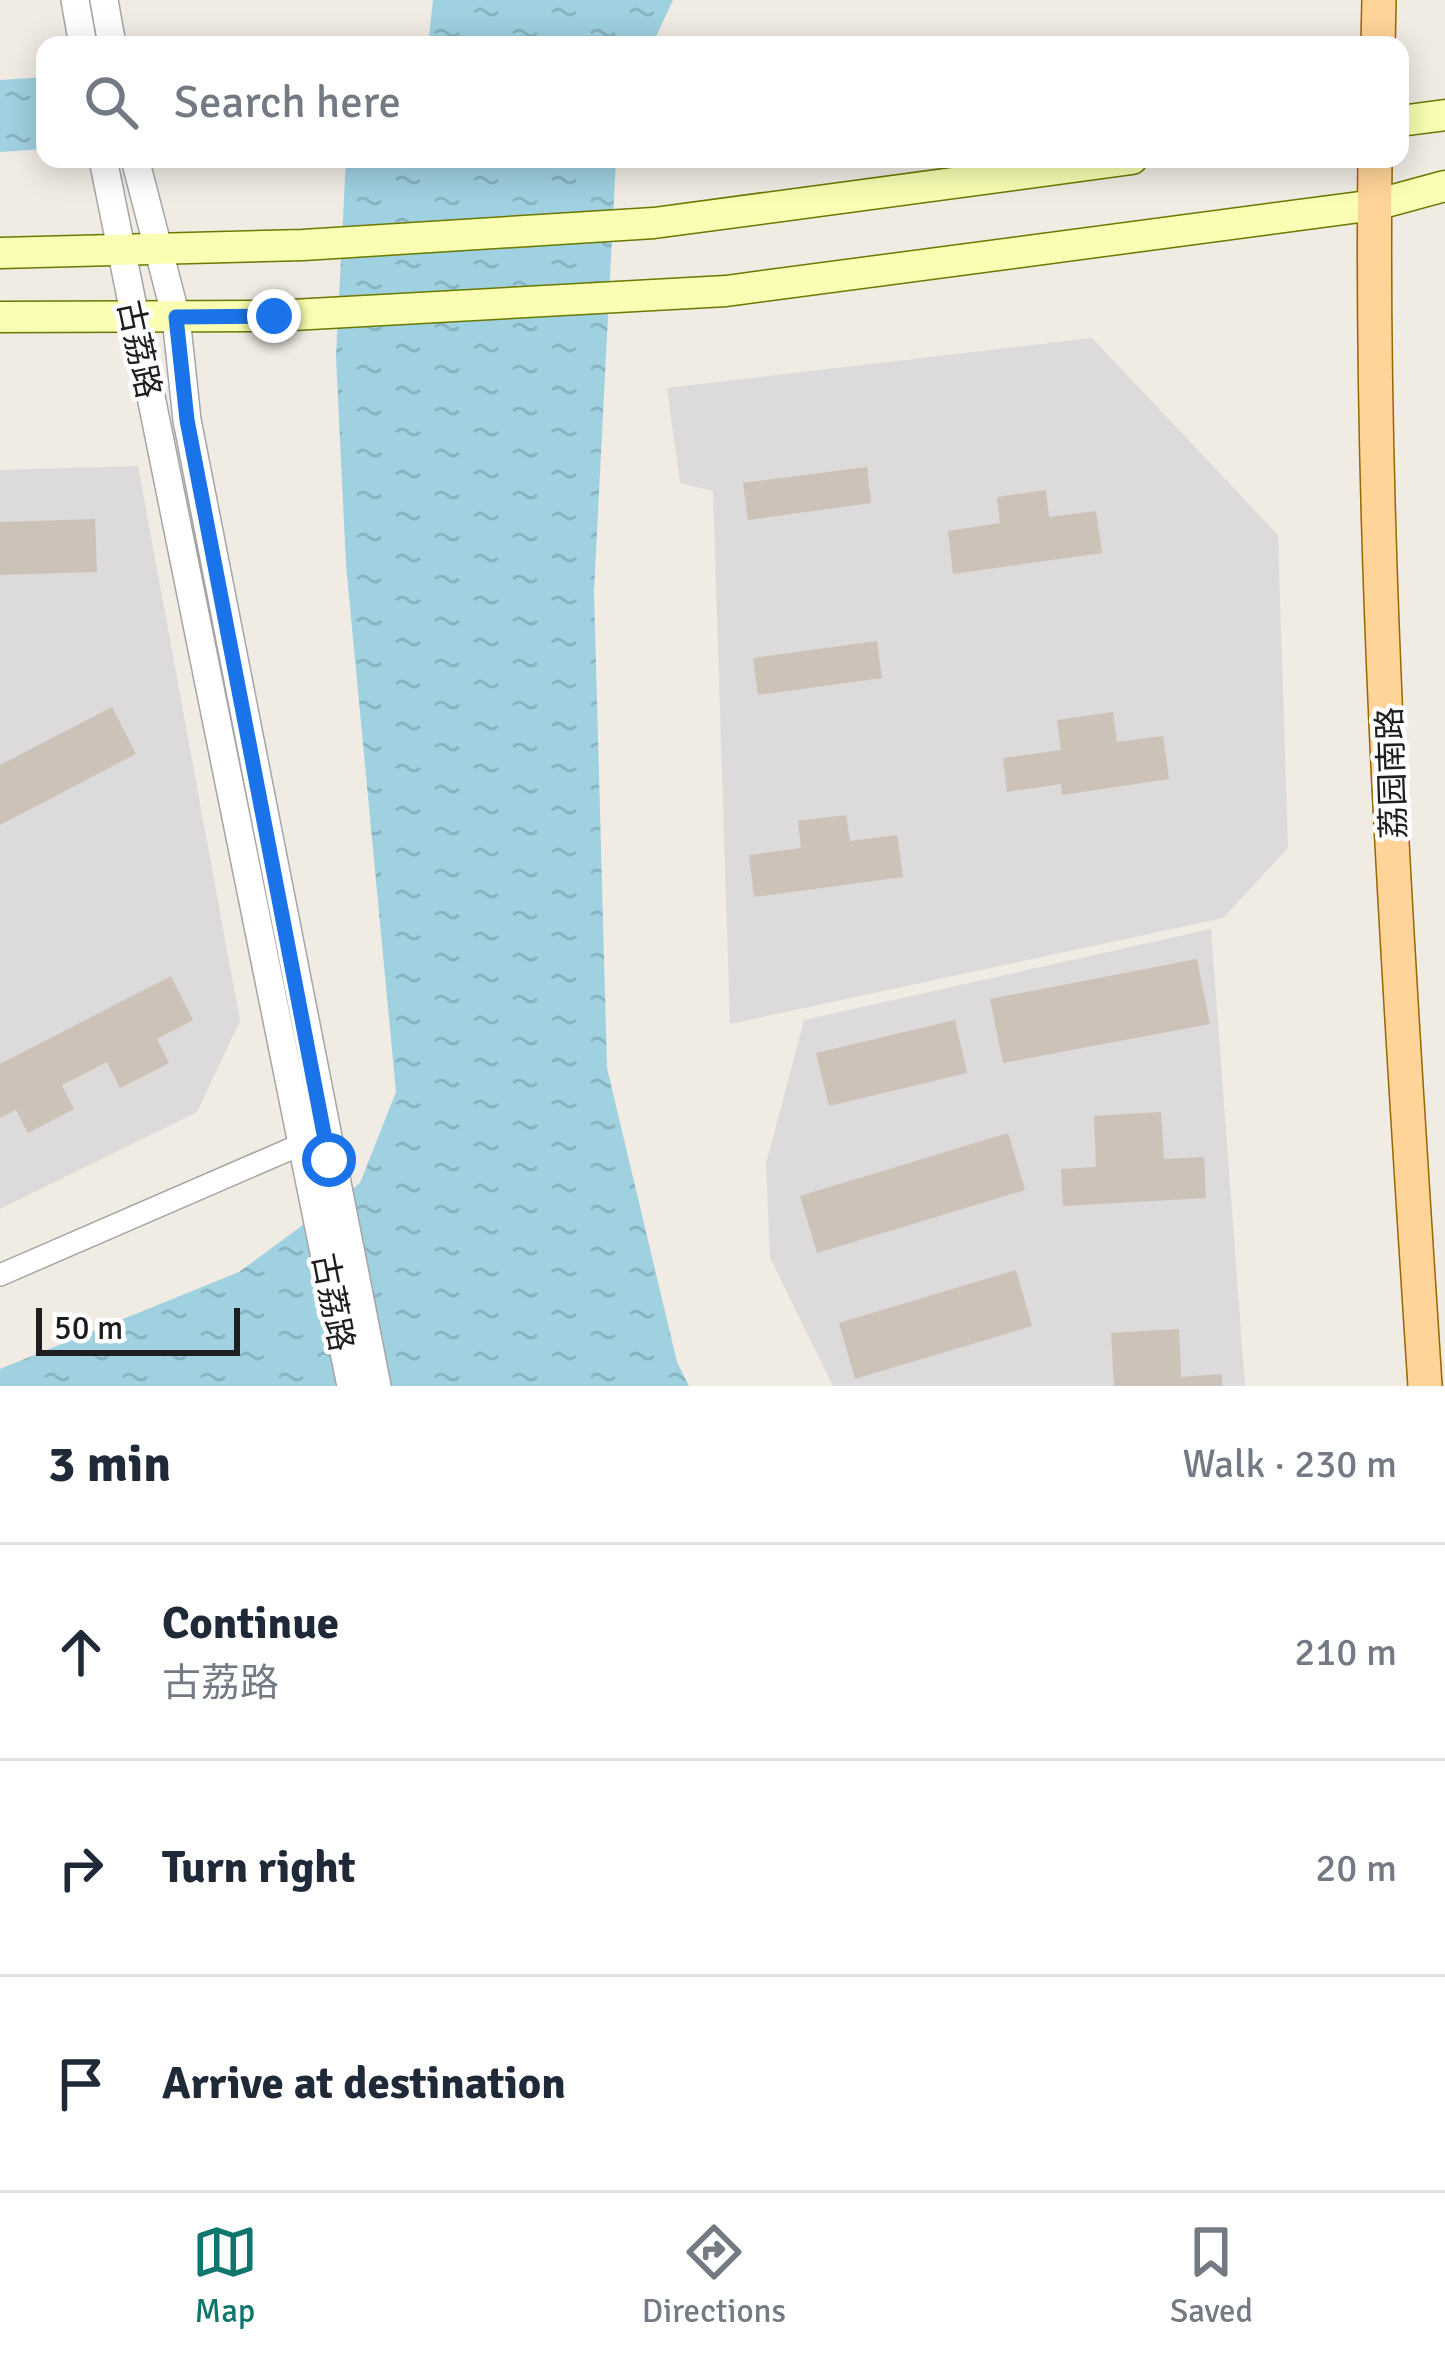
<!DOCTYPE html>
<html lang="en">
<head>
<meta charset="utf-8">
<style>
	body { margin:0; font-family:Signika,"Noto Sans SC",sans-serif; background:#f6f6f7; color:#1f2937 }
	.scale { position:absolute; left:36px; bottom:30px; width:204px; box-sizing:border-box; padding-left:12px; border:6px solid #1e1e1e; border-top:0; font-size:33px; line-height:42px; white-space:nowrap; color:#1e1e1e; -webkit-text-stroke:9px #fff; paint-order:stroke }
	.stop { position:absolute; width:36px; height:36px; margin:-27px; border:9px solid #1a73e8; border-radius:50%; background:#fff }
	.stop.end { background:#1a73e8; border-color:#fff; box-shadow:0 3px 12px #0008 }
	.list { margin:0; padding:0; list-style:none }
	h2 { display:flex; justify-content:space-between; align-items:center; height:156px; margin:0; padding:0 48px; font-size:51px }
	h2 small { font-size:39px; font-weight:400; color:#747a83 }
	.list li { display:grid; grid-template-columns:78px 1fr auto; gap:36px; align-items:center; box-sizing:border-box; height:216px; padding:0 48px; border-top:3px solid #e0e1e3 }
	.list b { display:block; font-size:45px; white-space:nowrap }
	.list p { margin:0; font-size:39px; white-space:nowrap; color:#747a83 }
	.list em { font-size:39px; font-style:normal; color:#747a83 }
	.icon { flex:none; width:66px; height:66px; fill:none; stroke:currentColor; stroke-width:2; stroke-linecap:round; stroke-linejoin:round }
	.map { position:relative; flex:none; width:1445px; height:1386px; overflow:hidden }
	.search { position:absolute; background:#fff; box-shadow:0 6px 30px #0003; left:36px; right:36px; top:36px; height:132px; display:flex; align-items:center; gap:30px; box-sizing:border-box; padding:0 42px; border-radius:24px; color:#747a83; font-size:45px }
	.sheet { height:804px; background:#fff }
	nav { display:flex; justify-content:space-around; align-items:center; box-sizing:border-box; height:168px; border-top:3px solid #e0e1e3; background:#fff; font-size:33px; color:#747a83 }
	nav a { display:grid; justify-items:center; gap:6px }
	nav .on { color:#0f766e }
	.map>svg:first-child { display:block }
	.residential { fill:#dcdada }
	.water { fill:url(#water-ripples) }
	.building { fill:#ccc2b8 }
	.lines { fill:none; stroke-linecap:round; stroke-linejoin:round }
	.minor-casing { stroke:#a5a5a5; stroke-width:24 }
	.tertiary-casing { stroke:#a5a5a5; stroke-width:30 }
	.secondary-casing { stroke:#6a7900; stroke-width:33 }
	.primary-casing { stroke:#976700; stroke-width:36 }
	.minor { stroke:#fff; stroke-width:21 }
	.tertiary { stroke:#fff; stroke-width:27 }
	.secondary { stroke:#f9feb2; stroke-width:30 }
	.primary { stroke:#ffd498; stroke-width:33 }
	.route { stroke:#1a73e8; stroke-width:15 }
	.labels { text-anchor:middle; stroke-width:9; stroke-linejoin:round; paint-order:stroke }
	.street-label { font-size:33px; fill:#1e1e1e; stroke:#fff }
</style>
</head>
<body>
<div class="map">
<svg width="1445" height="1386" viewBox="0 0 1445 1386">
	<defs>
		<pattern id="water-ripples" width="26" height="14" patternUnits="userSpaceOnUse" patternTransform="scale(3)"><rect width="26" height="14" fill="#9fd1e1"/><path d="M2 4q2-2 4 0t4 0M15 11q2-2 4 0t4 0" fill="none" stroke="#88b3c1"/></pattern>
	</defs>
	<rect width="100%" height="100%" fill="#f0ebe3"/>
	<path class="residential" d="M 1092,338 L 1278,535 L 1288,848 L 1223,918 L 730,1024 L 713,491 L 680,483 L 667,388 Z
		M 138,466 L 240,1021 L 197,1112 L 0,1209 L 0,470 Z
		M 1211,929 L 1245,1386 L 833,1386 L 770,1258 L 766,1164 L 804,1020 Z"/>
	<path class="water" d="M 433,0 L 673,0 L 652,45 L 428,45 Z
		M 45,77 L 45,149 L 0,152 L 0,80 Z
		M 346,159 L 616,159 L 594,591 L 607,1068 L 677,1362 L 689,1386 L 0,1386 L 0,1369 L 239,1272 L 360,1183 L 396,1092 L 346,564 L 336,356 Z"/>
	<path class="building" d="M 867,467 L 871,503 L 748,520 L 743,483 Z
		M 1046,490 L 1049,517 L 1096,511 L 1102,553 L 953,574 L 948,531 L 1000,523 L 997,497 Z
		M 95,519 L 97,572 L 0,575 L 0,522 Z
		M 877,641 L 882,678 L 758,695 L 753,658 Z
		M 112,707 L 136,754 L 0,825 L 0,765 Z
		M 1113,712 L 1117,742 L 1163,736 L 1169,779 L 1062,795 L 1061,784 L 1007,792 L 1003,758 L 1061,750 L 1057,720 Z
		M 846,815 L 850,841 L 897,835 L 903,877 L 754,897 L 749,855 L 801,848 L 798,821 Z
		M 1197,959 L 1210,1024 L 1003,1063 L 990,999 Z
		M 171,976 L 193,1020 L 157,1039 L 169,1063 L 120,1088 L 107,1062 L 62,1085 L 74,1109 L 28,1133 L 16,1110 L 0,1118 L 0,1064 Z
		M 955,1020 L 967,1073 L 829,1106 L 816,1053 Z
		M 1161,1112 L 1164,1159 L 1204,1157 L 1206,1198 L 1063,1206 L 1061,1169 L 1096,1167 L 1094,1116 Z
		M 1008,1133 L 1025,1190 L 817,1253 L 800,1196 Z
		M 1016,1270 L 1032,1326 L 855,1379 L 839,1323 Z
		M 1179,1329 L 1181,1377 L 1222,1374 L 1222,1386 L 1114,1386 L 1111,1333 Z"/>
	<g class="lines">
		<g class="minor-casing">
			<path id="minor" d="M 0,1275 L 302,1144"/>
		</g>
		<g class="tertiary-casing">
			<path id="tertiary" d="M 75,0 L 83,45
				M 104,0 L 112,45
				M 103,159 L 351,1386
				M 135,159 L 176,317 L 187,420 L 377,1386"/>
		</g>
		<g class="secondary-casing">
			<path id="secondary" d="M 1400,121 L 1445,115
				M 0,253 L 303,245 L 654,223 L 1132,159
				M 0,317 L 274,316 L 726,291 L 1375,205 L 1445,186"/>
		</g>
		<g class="primary-casing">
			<path id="primary" d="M 1378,45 L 1379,0
				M 1375,159 C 1370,568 1399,978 1425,1386"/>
		</g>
		<use href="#minor" class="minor"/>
		<use href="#tertiary" class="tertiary"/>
		<use href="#secondary" class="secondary"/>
		<use href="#primary" class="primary"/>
	</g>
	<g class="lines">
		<path class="route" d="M 274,316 L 176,317 L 187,420 L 329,1160"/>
	</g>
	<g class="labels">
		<g class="street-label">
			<text transform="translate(140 349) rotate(78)" y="12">古荔路</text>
			<text transform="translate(1391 773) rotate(-92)" y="12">荔园南路</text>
			<text transform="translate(334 1302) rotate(79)" y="12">古荔路</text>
		</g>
	</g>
</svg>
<div class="scale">50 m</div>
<div class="stop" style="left:329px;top:1160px"></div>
<div class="stop end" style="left:274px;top:316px"></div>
<div class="search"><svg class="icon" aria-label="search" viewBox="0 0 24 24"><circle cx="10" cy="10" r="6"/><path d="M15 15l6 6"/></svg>Search here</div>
</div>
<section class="sheet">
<h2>3 min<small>Walk · 230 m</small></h2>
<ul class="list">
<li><svg class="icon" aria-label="ahead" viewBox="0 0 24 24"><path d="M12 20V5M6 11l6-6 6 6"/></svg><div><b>Continue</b><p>古荔路</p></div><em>210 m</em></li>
<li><svg class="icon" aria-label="right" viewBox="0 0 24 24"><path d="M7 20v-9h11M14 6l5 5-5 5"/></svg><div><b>Turn right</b></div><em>20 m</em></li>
<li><svg class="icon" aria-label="arrive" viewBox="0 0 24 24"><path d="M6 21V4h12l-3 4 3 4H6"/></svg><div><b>Arrive at destination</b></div></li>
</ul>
</section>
<nav>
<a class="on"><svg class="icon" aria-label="map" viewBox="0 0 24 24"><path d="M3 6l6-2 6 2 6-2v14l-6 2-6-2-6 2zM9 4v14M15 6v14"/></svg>Map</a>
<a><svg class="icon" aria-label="directions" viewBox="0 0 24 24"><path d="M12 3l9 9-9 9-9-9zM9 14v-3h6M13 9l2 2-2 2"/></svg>Directions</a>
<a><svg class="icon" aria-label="saved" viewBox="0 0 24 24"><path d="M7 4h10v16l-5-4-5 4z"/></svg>Saved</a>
</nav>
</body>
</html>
